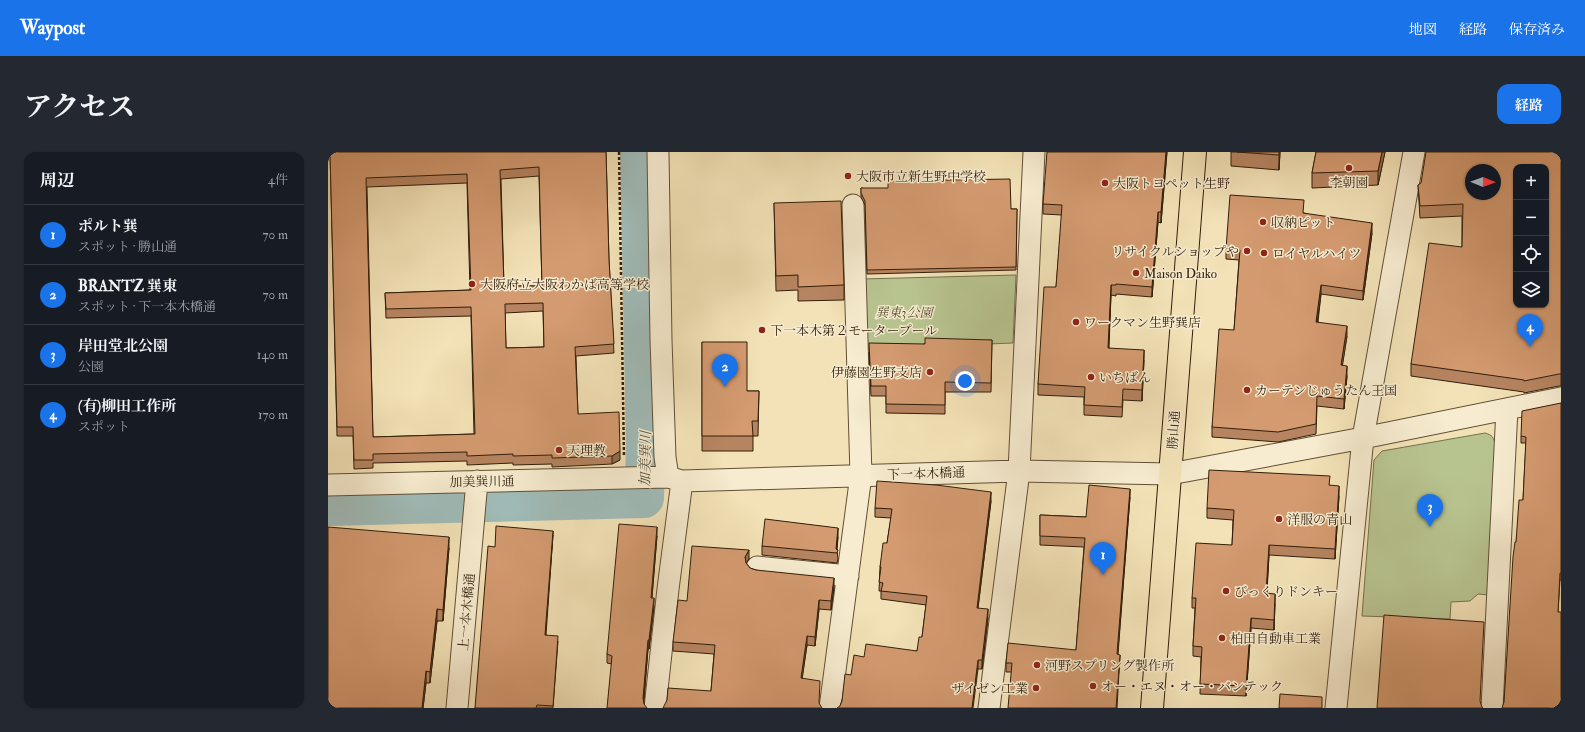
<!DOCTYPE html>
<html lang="ja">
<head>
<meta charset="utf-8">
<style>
	body { margin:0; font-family:"IM FELL Double Pica","Noto Serif JP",serif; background:#242831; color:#f1f3f6 }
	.controls { position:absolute; right:12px; top:12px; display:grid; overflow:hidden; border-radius:8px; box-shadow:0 1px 3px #0004 }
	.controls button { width:36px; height:36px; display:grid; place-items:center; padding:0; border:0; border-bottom:1px solid #363941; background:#171b24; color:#f1f3f6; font:20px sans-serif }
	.compass { position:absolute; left:1137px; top:12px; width:36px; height:36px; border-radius:50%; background:#171b24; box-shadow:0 1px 3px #0004; rotate:91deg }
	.you { position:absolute; left:637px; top:229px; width:14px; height:14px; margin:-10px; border:3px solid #fff; border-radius:50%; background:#1a73e8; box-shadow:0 0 0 6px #1a73e833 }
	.badge { display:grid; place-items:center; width:26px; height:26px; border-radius:50%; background:#1a73e8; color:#fff; font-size:13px; font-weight:700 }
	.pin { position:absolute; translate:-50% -33px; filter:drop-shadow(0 1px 2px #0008) }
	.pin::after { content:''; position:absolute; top:21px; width:14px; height:12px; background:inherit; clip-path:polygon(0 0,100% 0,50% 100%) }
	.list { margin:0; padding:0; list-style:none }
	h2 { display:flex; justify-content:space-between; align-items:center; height:52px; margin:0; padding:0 16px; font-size:17px }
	h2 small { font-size:13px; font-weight:400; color:#9ea1a6 }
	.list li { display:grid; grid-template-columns:26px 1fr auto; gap:12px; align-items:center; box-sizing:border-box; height:60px; padding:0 16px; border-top:1px solid #363941 }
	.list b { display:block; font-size:15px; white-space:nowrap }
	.list p { margin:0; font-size:13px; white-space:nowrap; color:#9ea1a6 }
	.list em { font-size:13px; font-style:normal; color:#9ea1a6 }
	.icon { flex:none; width:22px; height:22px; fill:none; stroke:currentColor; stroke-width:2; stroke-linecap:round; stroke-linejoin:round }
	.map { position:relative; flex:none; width:1233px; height:556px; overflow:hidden; border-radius:12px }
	header { display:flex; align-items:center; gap:24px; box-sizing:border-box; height:56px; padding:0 20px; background:#1a73e8; color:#fff }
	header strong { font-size:19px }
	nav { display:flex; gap:22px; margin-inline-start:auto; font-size:14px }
	.intro { display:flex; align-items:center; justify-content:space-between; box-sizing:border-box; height:96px; padding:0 24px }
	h1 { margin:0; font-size:28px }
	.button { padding:10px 18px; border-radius:12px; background:#1a73e8; color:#fff; font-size:14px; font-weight:700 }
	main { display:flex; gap:24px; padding:0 24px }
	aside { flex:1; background:#171b24; border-radius:12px; box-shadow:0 1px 3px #0004 }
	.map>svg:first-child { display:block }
	.green { fill:#b8c490; stroke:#74714e }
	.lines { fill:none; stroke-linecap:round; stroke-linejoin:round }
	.river { stroke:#a0bcb9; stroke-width:40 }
	.minor-casing { stroke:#624f36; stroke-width:23 }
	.major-casing { stroke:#311e0b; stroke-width:24 }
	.path { stroke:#311e0b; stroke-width:2.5; stroke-dasharray:3 2; stroke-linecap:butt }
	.minor { stroke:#f7ecd0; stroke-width:21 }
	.major { stroke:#f3e2b7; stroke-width:22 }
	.wall { fill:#b68460; stroke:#311e0b; fill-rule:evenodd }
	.shaded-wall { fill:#946c4e; stroke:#311e0b }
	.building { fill:#d49a70; stroke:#311e0b; fill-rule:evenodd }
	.poi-dot { fill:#8f2418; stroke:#f7ecd0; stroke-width:1.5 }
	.labels { text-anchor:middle; stroke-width:3; stroke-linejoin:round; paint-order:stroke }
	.poi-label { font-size:13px; fill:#311e0b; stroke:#f7ecd0; text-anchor:start }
	.park-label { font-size:13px; font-style:italic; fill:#5a5033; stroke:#f7ecd0 }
	.street-label { font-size:13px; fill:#311e0b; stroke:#f7ecd0 }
	.water-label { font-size:14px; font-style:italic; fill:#524d3f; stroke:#f7ecd0 }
</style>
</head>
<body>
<header>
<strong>Waypost</strong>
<nav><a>地図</a><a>経路</a><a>保存済み</a></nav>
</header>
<div class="intro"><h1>アクセス</h1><a class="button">経路</a></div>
<main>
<aside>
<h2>周辺<small>4件</small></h2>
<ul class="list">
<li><span class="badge">1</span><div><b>ポルト巽</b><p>スポット · 勝山通</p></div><em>70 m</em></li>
<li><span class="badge">2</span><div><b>BRANTZ 巽東</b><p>スポット · 下一本木橋通</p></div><em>70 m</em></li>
<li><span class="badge">3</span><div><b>岸田堂北公園</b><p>公園</p></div><em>140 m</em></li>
<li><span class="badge">4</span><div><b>(有)柳田工作所</b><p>スポット</p></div><em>170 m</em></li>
</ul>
</aside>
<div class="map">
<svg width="1233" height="556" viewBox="0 0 1233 556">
	<rect width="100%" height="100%" fill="#f3e2b7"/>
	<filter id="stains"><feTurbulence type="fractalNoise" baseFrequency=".005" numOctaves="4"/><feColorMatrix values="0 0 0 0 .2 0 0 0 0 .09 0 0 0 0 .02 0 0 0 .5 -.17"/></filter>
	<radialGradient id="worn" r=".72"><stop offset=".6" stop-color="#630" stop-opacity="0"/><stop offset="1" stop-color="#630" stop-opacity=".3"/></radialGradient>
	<path class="green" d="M 688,123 L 685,191 L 535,197 L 534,127 Z
		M 1157,281 C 1164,283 1166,285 1167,293 L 1161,443 L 1150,442 L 1142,449 L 1123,450 L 1122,467 L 1034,464 L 1046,308 L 1054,299 Z"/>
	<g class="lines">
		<path class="river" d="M 0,354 L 316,346 L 318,295 L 312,0"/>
		<g class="minor-casing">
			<path id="minor" d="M 330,0 L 333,188 L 337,305 L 340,325
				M 0,333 L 297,326 L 340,325 L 354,329 L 691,319 L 842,322 L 1035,286 L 1233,246
				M 429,415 L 520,424
				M 129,556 L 149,329
				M 327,556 L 340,437 L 354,329
				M 502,556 L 533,323 L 525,53
				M 661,556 L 691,319 L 706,0
				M 1008,556 L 1035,286 L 1086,0
				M 1164,556 L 1179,257"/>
		</g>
		<g class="major-casing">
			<path id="major" d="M 824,556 L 867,0"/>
		</g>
		<path class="path" d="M 291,0 L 296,305"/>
		<use href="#minor" class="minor"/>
		<use href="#major" class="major"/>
	</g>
	<path class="wall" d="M 2,0 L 278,0 L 281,108 L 286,201 L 248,204 L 250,262 L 292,308 L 284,312 L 224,315 L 224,312 L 185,313 L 185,311 L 139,313 L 139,309 L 45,311 L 45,316 L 26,317 L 25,284 L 9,284 ZM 211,24 L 214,134 L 176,134 L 173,27 ZM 139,31 L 142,138 L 57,141 L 58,166 L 143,164 L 146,282 L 45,285 L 39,35 ZM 215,159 L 216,195 L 178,196 L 177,161 Z
		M 839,0 L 833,71 L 830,70 L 824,145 L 788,142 L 788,144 L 783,143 L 781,196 L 816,208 L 814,249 L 795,248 L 794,265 L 756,263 L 756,245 L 710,243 L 710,232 L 728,135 L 734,63 L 715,62 L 715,52 Z
		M 903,0 L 952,0 L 951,18 L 903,14 Z
		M 988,0 L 1057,0 L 1050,33 L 984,36 L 984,21 Z
		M 1233,0 L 1233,234 L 1231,234 L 1196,241 L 1196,240 L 1083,224 L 1083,212 L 1134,95 L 1134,64 L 1092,66 L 1090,33 Z
		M 533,36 L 683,57 L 689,57 L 688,118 L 539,122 L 537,53 L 533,45 Z
		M 446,51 L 516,133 L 516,148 L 470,149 L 470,138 L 448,139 Z
		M 976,61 L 1044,81 L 1035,148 L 993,142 L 990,170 L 1019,184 L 1014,214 L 1019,224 L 1016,257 L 989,254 L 988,282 L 950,290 L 884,285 L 884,275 L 906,178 L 911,108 L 898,107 L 898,97 Z
		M 664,188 L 663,240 L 617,240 L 617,262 L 558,261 L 558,244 L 543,244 L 541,200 L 597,192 Z
		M 374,190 L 419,239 L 431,239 L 430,284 L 425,284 L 425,299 L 374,299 Z
		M 1233,251 L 1233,428 L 1232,428 L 1230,460 L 1176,550 L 1188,390 L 1195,348 L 1198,291 L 1193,291 L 1193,284 Z
		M 1002,333 L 1011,344 L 1007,407 L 941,403 L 939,441 L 947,452 L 946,478 L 923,476 L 918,544 L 872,542 L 873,505 L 865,504 L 865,494 L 867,456 L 864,456 L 864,446 L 904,393 L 905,368 L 879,366 L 879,356 Z
		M 802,345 L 790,502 L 792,511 L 684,520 L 678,520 L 678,511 L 748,498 L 756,395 L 712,393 L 712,363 L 758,365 Z
		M 663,349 L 650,456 L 660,466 L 654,517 L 650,517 L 512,554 L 523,523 L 536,505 L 589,499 L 594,485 L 598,453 L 553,447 L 553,439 L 551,439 L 552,415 L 559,391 L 563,366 L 547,365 L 547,356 Z
		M 225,383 L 218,483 L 230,489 L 225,556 L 147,556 Z
		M 329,384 L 324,446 L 326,455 L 321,497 L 320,497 L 316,549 L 316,552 L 284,512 L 279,511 L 279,502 Z
		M 510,385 L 509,398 L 510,407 L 509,411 L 434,403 L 434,394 Z
		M 121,396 L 115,469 L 109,469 L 102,531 L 98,531 L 95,556 L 0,556 Z
		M 421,407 L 418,411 L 422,416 L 428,418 L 506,435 L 503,458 L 491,457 L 487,494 L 479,493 L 474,526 L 492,538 L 383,539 L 386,502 L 345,499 L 345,490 L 359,449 Z"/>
	<path class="shaded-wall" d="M 838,0 L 839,0 L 833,71 L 833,60 Z
		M 951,0 L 952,0 L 951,18 Z
		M 1054,0 L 1057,0 L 1050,33 L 1050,19 Z
		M 830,60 L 830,70 L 824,145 L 824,135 Z
		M 1044,71 L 1044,81 L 1035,148 L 1035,139 Z
		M 783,133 L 783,143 L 780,206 L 780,196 Z
		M 993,133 L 993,142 L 988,180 L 988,170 Z
		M 1019,174 L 1019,184 L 1013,223 L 1013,213 Z
		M 816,198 L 816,208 L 814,249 L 814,238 Z
		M 1019,214 L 1019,224 L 1016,257 L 1016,247 Z
		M 292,299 L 292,308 L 284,312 L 284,304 Z
		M 1011,334 L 1011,344 L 1007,407 L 1007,397 Z
		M 802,337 L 802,345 L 789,511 L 789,502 Z
		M 663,340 L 663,349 L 649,464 L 649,456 Z
		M 329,375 L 329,384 L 323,455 L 323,446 Z
		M 510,376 L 510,385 L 508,401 L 508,397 Z
		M 225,379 L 225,383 L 217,488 L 217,483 Z
		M 121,385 L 121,396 L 115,469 L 115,458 Z
		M 941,393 L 941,403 L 938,451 L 938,441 Z
		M 421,398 L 421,407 L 417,413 L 417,405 Z
		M 506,426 L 506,435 L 503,458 L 503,449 Z
		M 947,442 L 947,452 L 946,478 L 946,468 Z
		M 326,446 L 326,455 L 321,497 L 321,488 Z
		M 491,448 L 491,457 L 487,494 L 487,485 Z
		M 109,457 L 109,469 L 102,531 L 102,520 Z
		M 660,457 L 660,466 L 654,517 L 654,508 Z
		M 923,466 L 923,476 L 918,544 L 918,534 Z
		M 479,484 L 479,493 L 473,535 L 473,526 Z
		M 320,488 L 320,497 L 315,555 L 315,546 Z
		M 792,503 L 789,556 L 788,556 Z
		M 650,508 L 650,517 L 645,556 L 644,556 Z
		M 98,519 L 98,531 L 95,556 L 94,556 Z"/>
	<path class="building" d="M 2,0 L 278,0 L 281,108 L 286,192 L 247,195 L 250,262 L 291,260 L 292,299 L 284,304 L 224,306 L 224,303 L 185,304 L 185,302 L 139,304 L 139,300 L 45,302 L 45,308 L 26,308 L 25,275 L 9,275 ZM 211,15 L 214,134 L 176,134 L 172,18 ZM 139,22 L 143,138 L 57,141 L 58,157 L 143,155 L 147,282 L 45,285 L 38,26 ZM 215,151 L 216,195 L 178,196 L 177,152 Z
		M 719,0 L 838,0 L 833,60 L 830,60 L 824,135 L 788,132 L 788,133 L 783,133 L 780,196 L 816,198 L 814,238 L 795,237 L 794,255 L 756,253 L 757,235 L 710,232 L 716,135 L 728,135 L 734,53 L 715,52 Z
		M 909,0 L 951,0 L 951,3 Z
		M 988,0 L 1054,0 L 1050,19 L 984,21 Z
		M 1098,0 L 1233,0 L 1233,222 L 1231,222 L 1196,229 L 1196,228 L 1083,212 L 1101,91 L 1134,95 L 1135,52 L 1092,54 L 1090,33 L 1093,31 ZM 1188,15 L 1218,15 L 1218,153 L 1188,153 ZM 1143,18 L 1167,18 L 1167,42 L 1143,42 Z
		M 682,27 L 683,57 L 689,57 L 688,115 L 539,118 L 537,49 L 533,41 L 533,36 L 560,36 L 560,29 Z
		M 902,43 L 976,48 L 975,61 L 1044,71 L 1035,139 L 993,133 L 988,170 L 1019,174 L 1013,213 L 1019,214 L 1016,247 L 989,244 L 988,272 L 950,280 L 884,275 L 891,177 L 906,178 L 912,98 L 898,97 Z
		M 513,49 L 516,133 L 470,135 L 470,123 L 448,124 L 446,51 Z
		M 597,186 L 664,188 L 663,231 L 617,230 L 617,253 L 558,252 L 558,234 L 543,234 L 541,191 L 597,192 Z
		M 374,190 L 419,190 L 419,239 L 431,239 L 430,269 L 424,269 L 425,284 L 374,284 Z
		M 1233,251 L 1233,421 L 1232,421 L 1230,460 L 1233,460 L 1233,556 L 1174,556 L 1176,550 L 1185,405 L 1187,390 L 1188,390 L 1191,348 L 1195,348 L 1198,285 L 1193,284 L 1194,259 Z
		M 881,318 L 1002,324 L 1001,333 L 1011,334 L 1007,397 L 941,393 L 938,441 L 947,442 L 946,468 L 923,466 L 918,534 L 872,532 L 874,495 L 865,494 L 868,446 L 864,446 L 868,391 L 904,393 L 906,358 L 879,356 Z
		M 549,329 L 608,333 L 663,340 L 649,456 L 660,457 L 654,508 L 650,508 L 644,556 L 509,556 L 512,554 L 514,549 L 517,522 L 523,523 L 526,503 L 536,505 L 538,492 L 589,499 L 591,485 L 594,485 L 599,444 L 553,439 L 555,431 L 551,430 L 553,415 L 552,415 L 555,391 L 559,391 L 564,357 L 547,356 Z
		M 761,333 L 802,337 L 789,502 L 792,503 L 788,556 L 680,556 L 684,511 L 678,511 L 680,491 L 748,498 L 757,386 L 712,384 L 712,363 L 758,365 Z
		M 437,367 L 510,376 L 508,397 L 510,398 L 509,401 L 434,394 Z
		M 291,372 L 329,375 L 323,446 L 326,446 L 321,488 L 320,488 L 315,546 L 316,552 L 319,556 L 279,556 L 284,504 L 279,502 Z
		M 168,374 L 225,379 L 217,483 L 230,484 L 225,554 L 209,553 L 208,556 L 147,556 L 160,394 L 167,395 Z
		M 0,375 L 121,385 L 115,458 L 109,457 L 102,520 L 98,519 L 94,556 L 0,556 Z
		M 364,394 L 421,398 L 417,405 L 418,411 L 422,416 L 428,418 L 506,426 L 503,449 L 491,448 L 487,485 L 479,484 L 473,526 L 492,529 L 491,551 L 494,556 L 335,556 L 339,548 L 340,536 L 383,539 L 387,493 L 345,490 L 350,448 L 359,449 Z
		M 1056,463 L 1156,470 L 1152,549 L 1154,555 L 1155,556 L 1049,556 Z
		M 952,542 L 994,545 L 994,556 L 951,556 Z"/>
	<g class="poi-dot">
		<circle cx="1021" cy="16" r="4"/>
		<circle cx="520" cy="24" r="4"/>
		<circle cx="777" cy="31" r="4"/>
		<circle cx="935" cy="70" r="4"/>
		<circle cx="919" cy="99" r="4"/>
		<circle cx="936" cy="101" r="4"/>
		<circle cx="808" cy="121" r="4"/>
		<circle cx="144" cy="132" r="4"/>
		<circle cx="748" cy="170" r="4"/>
		<circle cx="434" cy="178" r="4"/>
		<circle cx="602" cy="220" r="4"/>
		<circle cx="763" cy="225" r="4"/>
		<circle cx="919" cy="238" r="4"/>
		<circle cx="231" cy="298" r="4"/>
		<circle cx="951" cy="367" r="4"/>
		<circle cx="898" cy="439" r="4"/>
		<circle cx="894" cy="486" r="4"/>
		<circle cx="709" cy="513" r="4"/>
		<circle cx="765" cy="534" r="4"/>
		<circle cx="708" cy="536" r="4"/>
	</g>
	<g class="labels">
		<g class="poi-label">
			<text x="528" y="29">大阪市立新生野中学校</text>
			<text x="1021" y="35" text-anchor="middle">李朝園</text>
			<text x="785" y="36">大阪トヨペット生野</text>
			<text x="943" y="75">収納ピット</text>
			<text x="911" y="104" text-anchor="end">リサイクルショップや</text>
			<text x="944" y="106">ロイヤルハイツ</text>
			<text x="816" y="126">Maison Daiko</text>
			<text x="152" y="137">大阪府立大阪わかば高等学校</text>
			<text x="756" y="175">ワークマン生野巽店</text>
			<text x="442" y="183">下一本木第２モータープール</text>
			<text x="594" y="225" text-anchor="end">伊藤園生野支店</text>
			<text x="771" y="230">いちばん</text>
			<text x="927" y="243">カーテンじゅうたん王国</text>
			<text x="239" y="303">天理教</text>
			<text x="959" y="372">洋服の青山</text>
			<text x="906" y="444">びっくりドンキー</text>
			<text x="902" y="491">柏田自動車工業</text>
			<text x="717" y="518">河野スプリング製作所</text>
			<text x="773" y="539">オー・エヌ・オー・バンテック</text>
			<text x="700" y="541" text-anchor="end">ザイゼン工業</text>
		</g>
		<g class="park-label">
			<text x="576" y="165">巽東3公園</text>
		</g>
		<g class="street-label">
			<text transform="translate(845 278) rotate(-86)" y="5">勝山通</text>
			<text transform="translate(598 321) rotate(-2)" y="5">下一本木橋通</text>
			<text transform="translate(154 329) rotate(-1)" y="5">加美巽川通</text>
			<text transform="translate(138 460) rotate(-85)" y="5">上一本木橋通</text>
		</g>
		<g class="water-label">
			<text transform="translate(317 307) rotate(-89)" y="5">加美巽川</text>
		</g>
	</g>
	<rect width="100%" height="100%" filter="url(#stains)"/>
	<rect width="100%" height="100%" fill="url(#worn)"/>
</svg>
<div class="controls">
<button>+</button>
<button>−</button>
<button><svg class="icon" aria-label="locate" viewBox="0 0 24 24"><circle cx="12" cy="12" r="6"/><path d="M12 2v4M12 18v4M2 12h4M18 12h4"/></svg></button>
<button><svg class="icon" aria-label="layers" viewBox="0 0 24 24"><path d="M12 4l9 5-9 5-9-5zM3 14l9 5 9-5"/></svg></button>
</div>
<svg class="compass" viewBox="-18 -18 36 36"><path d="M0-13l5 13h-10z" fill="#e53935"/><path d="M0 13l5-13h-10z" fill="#9ea1a6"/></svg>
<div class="you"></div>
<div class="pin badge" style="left:775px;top:423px">1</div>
<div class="pin badge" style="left:397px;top:235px">2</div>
<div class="pin badge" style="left:1102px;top:375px">3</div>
<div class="pin badge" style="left:1202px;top:195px">4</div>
</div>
</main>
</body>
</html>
